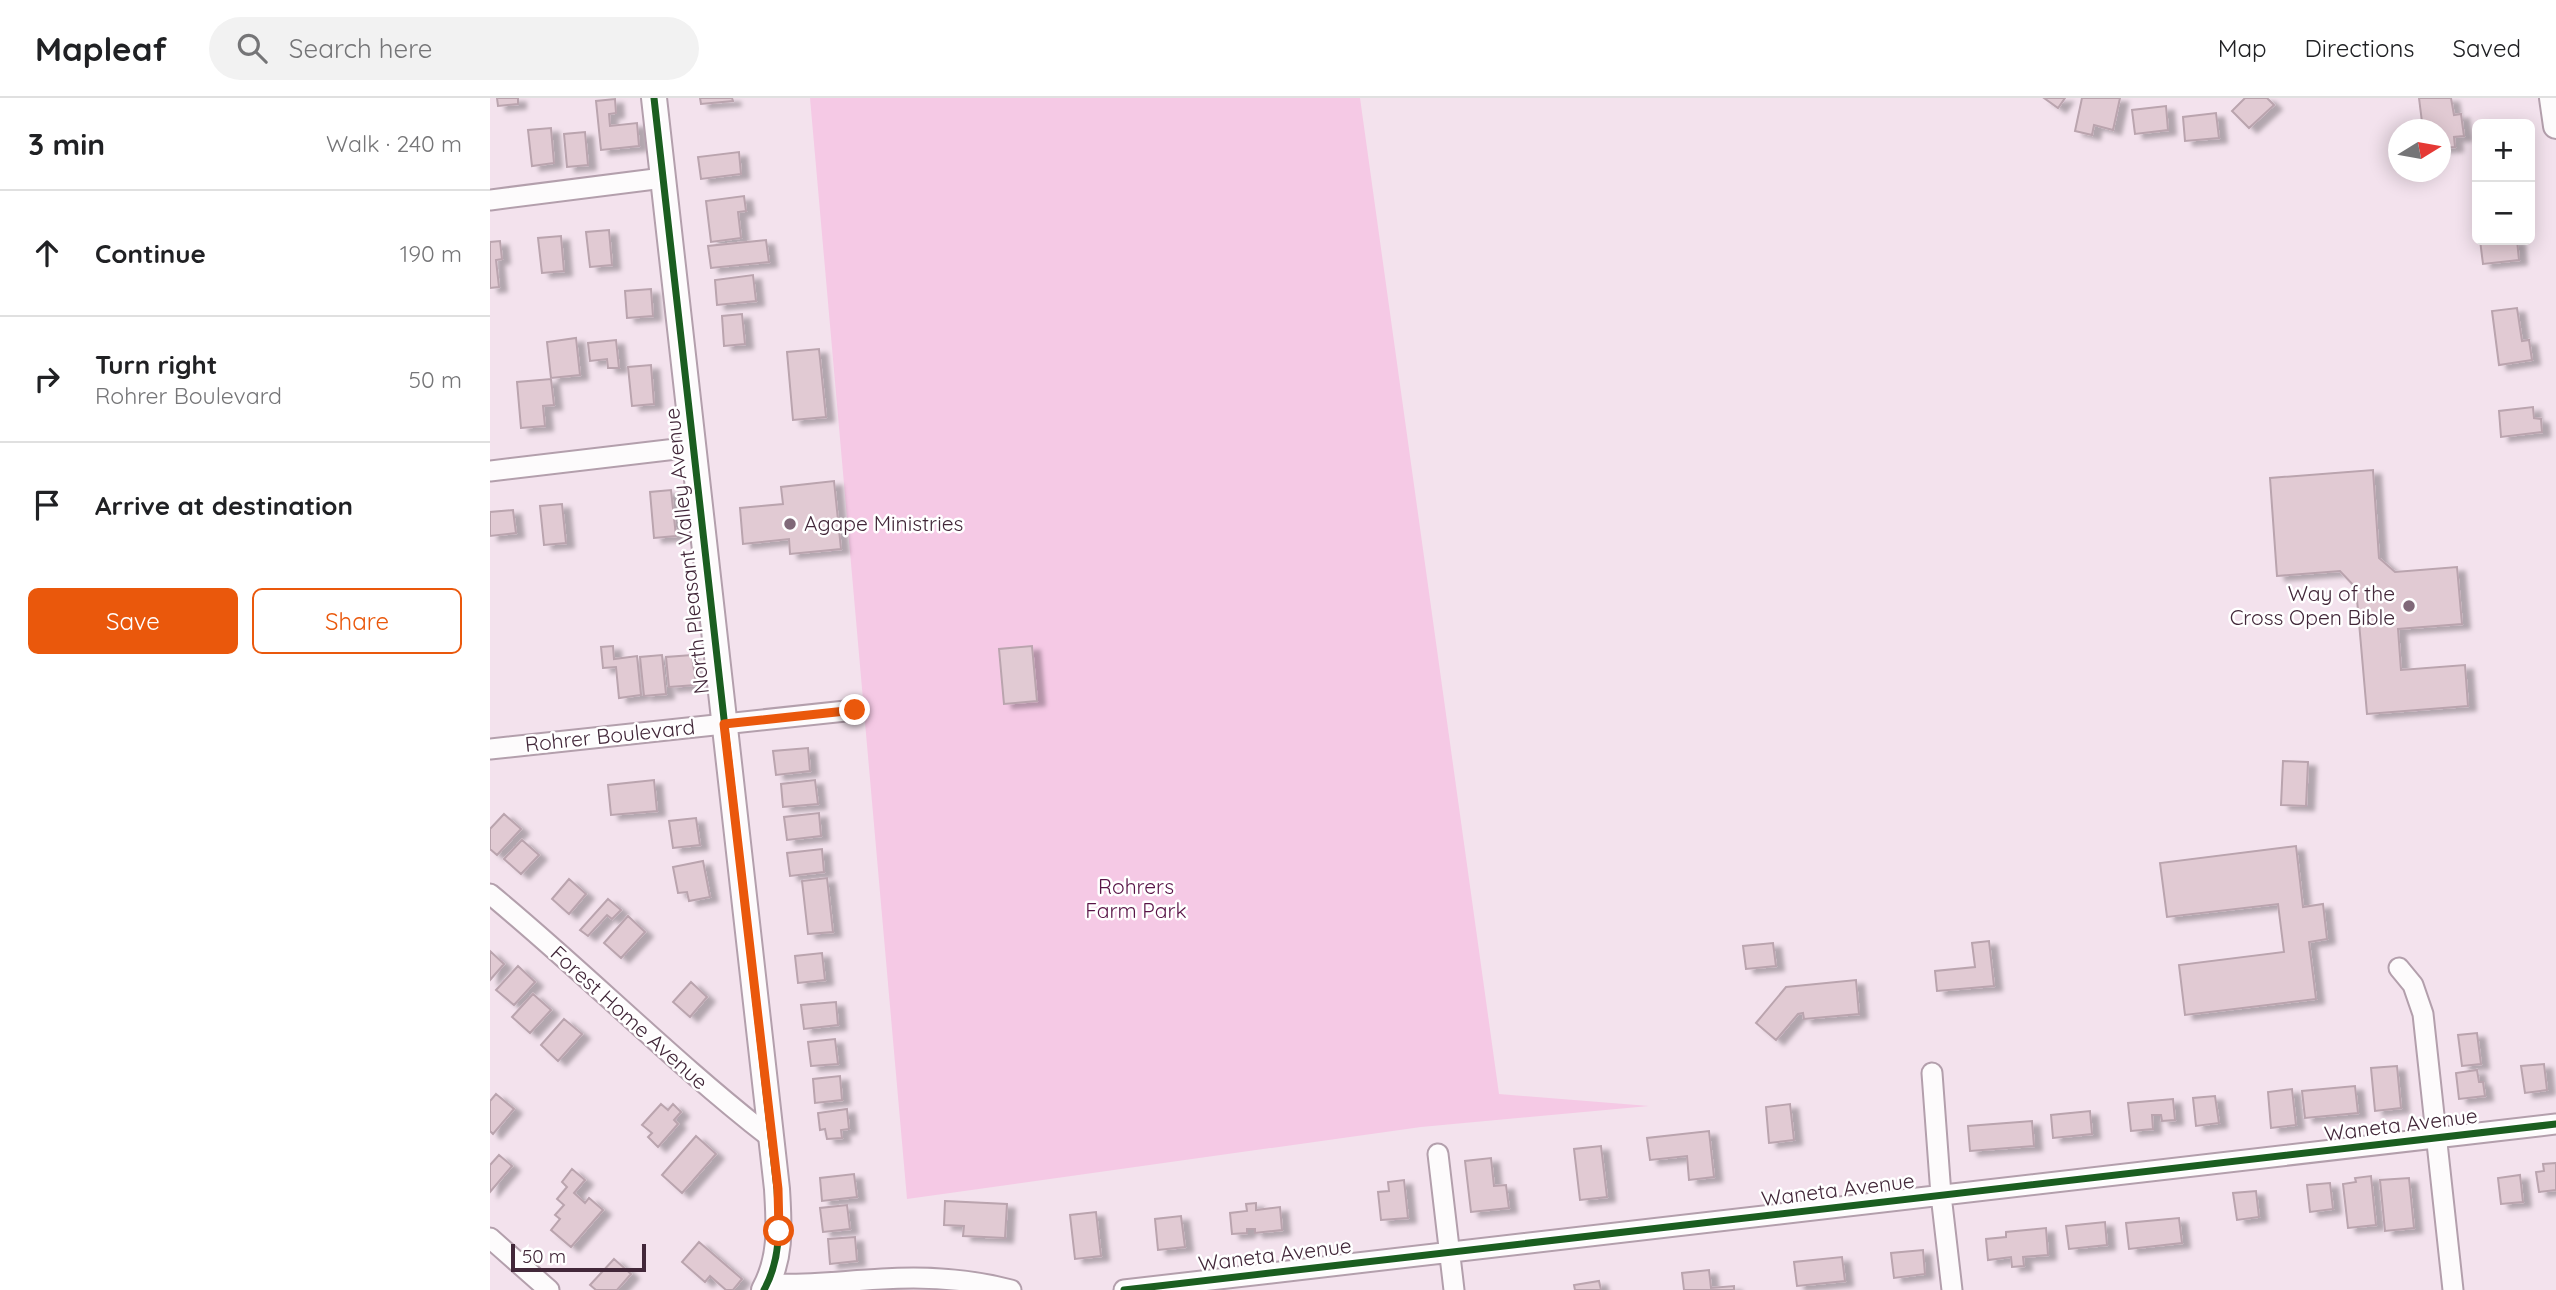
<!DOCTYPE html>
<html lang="en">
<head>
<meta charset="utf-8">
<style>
	body { margin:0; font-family:Quicksand,sans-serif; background:#f2f2f2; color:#202124 }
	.controls { position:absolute; right:21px; top:21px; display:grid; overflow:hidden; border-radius:10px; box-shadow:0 4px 18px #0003 }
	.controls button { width:63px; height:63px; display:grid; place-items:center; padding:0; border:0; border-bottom:2px solid #e0e0e0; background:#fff; color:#202124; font:35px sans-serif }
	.compass { position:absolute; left:1898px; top:21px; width:63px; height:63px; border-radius:50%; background:#fff; box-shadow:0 4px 18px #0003; rotate:79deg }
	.scale { position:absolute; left:21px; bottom:18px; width:135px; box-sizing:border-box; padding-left:7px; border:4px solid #422739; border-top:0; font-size:19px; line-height:24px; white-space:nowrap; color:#422739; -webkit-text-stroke:5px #fff; paint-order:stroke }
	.stop { position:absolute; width:21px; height:21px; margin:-16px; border:5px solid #ea580c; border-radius:50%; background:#fff }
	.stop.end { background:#ea580c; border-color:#fff; box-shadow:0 2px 7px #0008 }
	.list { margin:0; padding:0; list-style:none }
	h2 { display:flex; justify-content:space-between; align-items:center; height:91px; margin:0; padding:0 28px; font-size:30px }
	h2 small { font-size:23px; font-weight:400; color:#757577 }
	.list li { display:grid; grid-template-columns:46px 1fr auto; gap:21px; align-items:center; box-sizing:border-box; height:126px; padding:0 28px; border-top:2px solid #e0e0e0 }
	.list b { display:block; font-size:26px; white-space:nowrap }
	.list p { margin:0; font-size:23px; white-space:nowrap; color:#757577 }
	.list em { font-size:23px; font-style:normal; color:#757577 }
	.actions { display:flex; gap:14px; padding:21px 28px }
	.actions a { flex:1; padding:16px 0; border:2px solid #ea580c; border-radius:10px; text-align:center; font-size:24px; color:#ea580c }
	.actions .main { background:#ea580c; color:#fff }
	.icon { flex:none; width:38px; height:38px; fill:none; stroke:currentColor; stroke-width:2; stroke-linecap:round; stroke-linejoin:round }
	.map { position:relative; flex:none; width:2066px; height:1192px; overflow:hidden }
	header { display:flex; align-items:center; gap:42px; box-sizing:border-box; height:98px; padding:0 35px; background:#fff; border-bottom:2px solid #e0e0e0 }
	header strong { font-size:33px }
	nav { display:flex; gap:38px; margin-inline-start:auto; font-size:24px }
	.search { width:490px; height:63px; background:#f2f2f2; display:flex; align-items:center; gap:18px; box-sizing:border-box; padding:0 24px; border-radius:38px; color:#757577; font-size:26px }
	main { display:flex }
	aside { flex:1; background:#fff }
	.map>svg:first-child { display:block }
	.green { fill:#f5c9e5 }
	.building { fill:#e1cad3; stroke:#baa4ae; stroke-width:2; filter:url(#shadow) }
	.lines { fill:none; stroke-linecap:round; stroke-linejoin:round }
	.minor-casing { stroke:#b39fac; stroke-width:23 }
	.tertiary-casing { stroke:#b39fac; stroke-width:28 }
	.minor { stroke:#fdfbfc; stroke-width:19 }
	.tertiary { stroke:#fdfbfc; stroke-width:24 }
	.cycleway-casing { stroke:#fff; stroke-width:11 }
	.cycleway { stroke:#1b5e20; stroke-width:7 }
	.route { stroke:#ea580c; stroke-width:9 }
	.poi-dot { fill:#806878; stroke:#fff; stroke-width:2.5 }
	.labels { text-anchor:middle; stroke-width:5; stroke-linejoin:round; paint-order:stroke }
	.poi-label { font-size:21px; fill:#422739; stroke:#fff; text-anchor:start }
	.street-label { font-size:21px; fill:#422739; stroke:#fff }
	.park-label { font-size:21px; fill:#581346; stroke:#fff }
</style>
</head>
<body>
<header>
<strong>Mapleaf</strong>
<div class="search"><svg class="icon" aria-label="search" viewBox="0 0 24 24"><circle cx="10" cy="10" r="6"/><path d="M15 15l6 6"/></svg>Search here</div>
<nav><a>Map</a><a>Directions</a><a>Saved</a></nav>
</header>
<main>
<aside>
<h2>3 min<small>Walk · 240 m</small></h2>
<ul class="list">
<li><svg class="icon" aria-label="ahead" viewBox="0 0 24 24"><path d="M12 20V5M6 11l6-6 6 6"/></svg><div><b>Continue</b></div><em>190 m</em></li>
<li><svg class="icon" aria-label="right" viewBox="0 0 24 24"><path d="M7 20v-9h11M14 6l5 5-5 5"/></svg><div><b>Turn right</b><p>Rohrer Boulevard</p></div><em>50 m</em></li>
<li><svg class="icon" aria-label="arrive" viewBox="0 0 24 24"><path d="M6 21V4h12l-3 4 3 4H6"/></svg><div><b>Arrive at destination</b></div></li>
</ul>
<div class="actions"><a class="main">Save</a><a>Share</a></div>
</aside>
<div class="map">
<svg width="2066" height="1192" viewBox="0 0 2066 1192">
	<defs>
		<filter id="shadow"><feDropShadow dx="8" dy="4.5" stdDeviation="2" flood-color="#0004"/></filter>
	</defs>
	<rect width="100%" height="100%" fill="#f3e2ed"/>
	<path class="green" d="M 320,0 L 870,0 L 1009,996 L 1159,1008 L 931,1029 L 417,1101 Z"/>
	<path class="building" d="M 7,0 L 28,0 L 28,6 L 8,8 Z
		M 210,0 L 242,0 L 243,3 L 211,6 Z
		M 1554,0 L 1575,0 L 1568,10 Z
		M 1592,0 L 1630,0 L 1623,32 L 1604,27 L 1602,37 L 1585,33 Z
		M 1755,0 L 1777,0 L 1784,7 L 1759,30 L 1742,13 Z
		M 1929,0 L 1961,0 L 1964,17 L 1971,16 L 1974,38 L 1964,39 L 1965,49 L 1951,50 L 1951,32 L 1933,32 Z
		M 125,1 L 126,15 L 119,16 L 120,28 L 147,25 L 149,48 L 111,52 L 106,3 Z
		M 1676,8 L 1678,32 L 1645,36 L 1642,12 Z
		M 1726,15 L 1729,40 L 1695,43 L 1693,19 Z
		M 61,30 L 64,65 L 42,68 L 38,32 Z
		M 95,34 L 98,67 L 77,69 L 74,36 Z
		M 249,54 L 251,76 L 211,81 L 208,59 Z
		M 254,98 L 256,113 L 248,114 L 251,140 L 221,144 L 216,103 Z
		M 119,132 L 122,167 L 100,169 L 96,134 Z
		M 71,138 L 74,173 L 52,175 L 48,140 Z
		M 276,142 L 279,164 L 221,170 L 218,148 Z
		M 1990,142 L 2027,142 L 2029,162 L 1993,166 Z
		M 10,143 L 12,161 L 6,162 L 9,189 L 0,190 L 0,144 Z
		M 263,177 L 266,203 L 227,207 L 225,182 Z
		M 161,191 L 163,218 L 137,220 L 135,193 Z
		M 2027,210 L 2032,243 L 2039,242 L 2042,262 L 2009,267 L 2002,213 Z
		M 252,216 L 255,246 L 234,248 L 232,218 Z
		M 86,240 L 90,277 L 61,280 L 57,244 Z
		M 126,242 L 129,270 L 118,270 L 117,261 L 100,263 L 98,245 Z
		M 329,251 L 336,319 L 303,322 L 297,254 Z
		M 161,267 L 164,306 L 142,308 L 138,269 Z
		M 61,281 L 64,307 L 53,308 L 55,328 L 31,330 L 27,284 Z
		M 2043,309 L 2044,320 L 2051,321 L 2052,334 L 2011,339 L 2009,313 Z
		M 1883,372 L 1889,460 L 1905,474 L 1967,469 L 1972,526 L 1908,531 L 1911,572 L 1975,567 L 1978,608 L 1877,616 L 1866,490 L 1850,473 L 1787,478 L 1780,380 Z
		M 344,383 L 351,451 L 300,456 L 299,441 L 253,446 L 250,410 L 293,406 L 291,389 Z
		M 181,392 L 186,438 L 164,440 L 160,394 Z
		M 72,406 L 76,445 L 54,447 L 50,408 Z
		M 23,412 L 26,435 L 0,438 L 0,414 Z
		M 123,548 L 124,561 L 147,558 L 151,597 L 129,600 L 126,569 L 113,570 L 111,549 Z
		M 542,548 L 547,603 L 514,606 L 509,551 Z
		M 172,557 L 176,596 L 154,598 L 150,559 Z
		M 202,557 L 206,587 L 179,589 L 176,559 Z
		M 318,650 L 320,673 L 286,677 L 283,653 Z
		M 1793,663 L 1818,664 L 1816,708 L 1791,707 Z
		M 164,682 L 167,713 L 121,717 L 118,687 Z
		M 325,682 L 328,706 L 293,709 L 291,686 Z
		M 329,715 L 331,738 L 297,742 L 294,719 Z
		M 14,716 L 31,731 L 7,757 L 0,751 L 0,731 Z
		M 206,720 L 210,747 L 183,750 L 179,723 Z
		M 32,742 L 49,757 L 31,776 L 14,761 Z
		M 1806,748 L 1813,809 L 1833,806 L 1837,841 L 1819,844 L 1826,901 L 1695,917 L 1689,867 L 1794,854 L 1788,806 L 1677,819 L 1670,765 Z
		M 332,751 L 334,774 L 300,778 L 297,755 Z
		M 213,763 L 220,799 L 199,803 L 197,794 L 188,795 L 183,769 Z
		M 337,780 L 343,834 L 318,836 L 312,783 Z
		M 79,781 L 96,796 L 79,816 L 62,801 Z
		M 118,801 L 131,812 L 122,821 L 117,817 L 98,838 L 90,832 Z
		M 138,818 L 155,834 L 131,860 L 114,845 Z
		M 1499,843 L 1504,888 L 1447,893 L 1445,873 L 1485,869 L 1482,845 Z
		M 1283,845 L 1286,868 L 1256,871 L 1253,848 Z
		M 0,853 L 14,866 L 0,882 Z
		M 332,855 L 335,882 L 308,885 L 305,858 Z
		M 28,868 L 45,884 L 24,907 L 6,892 Z
		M 1366,882 L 1369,916 L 1314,921 L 1313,915 L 1308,916 L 1286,942 L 1266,925 L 1296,889 Z
		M 201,884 L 217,899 L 200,919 L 183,904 Z
		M 43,896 L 61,912 L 40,935 L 22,919 Z
		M 346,904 L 348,927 L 314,931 L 311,907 Z
		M 74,921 L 92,936 L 68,963 L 51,947 Z
		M 1987,935 L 1991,966 L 1972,968 L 1968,937 Z
		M 345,941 L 348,966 L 321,968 L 318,944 Z
		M 2054,966 L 2057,992 L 2035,995 L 2031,968 Z
		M 1907,968 L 1911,1010 L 1885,1013 L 1881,970 Z
		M 1987,972 L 1989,984 L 1993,984 L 1995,998 L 1969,1001 L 1966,975 Z
		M 350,978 L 352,1002 L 325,1005 L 323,981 Z
		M 1865,988 L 1868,1015 L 1815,1020 L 1812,993 Z
		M 1802,991 L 1806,1027 L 1781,1030 L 1778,994 Z
		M 6,996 L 24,1011 L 3,1036 L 0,1033 L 0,1003 Z
		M 1725,998 L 1729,1025 L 1706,1028 L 1703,1000 Z
		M 1683,1001 L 1685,1022 L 1672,1023 L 1671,1017 L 1662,1017 L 1663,1031 L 1641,1033 L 1638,1005 Z
		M 171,1006 L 178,1012 L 183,1006 L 191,1014 L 184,1022 L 188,1026 L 168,1049 L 158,1039 L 162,1035 L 152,1027 Z
		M 1300,1006 L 1304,1042 L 1279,1045 L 1276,1009 Z
		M 357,1011 L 359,1031 L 351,1032 L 352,1040 L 337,1041 L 335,1031 L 330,1032 L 328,1015 Z
		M 1600,1013 L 1602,1036 L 1563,1040 L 1561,1017 Z
		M 1542,1023 L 1544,1048 L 1480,1053 L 1478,1028 Z
		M 1219,1033 L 1224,1079 L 1199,1082 L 1197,1058 L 1160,1062 L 1157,1040 Z
		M 206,1038 L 226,1056 L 192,1095 L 172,1077 Z
		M 1111,1048 L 1117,1099 L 1090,1102 L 1084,1051 Z
		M 9,1057 L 22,1068 L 0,1094 L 0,1067 Z
		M 1001,1060 L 1004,1088 L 1016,1087 L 1019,1110 L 981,1114 L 975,1063 Z
		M 2066,1065 L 2066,1092 L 2049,1094 L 2046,1074 L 2054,1073 L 2053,1066 Z
		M 82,1071 L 95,1082 L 84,1095 L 95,1105 L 99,1100 L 113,1112 L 81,1149 L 61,1132 L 70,1121 L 65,1117 L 74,1107 L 67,1101 L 77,1089 L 72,1084 Z
		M 364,1076 L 367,1099 L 332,1103 L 330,1080 Z
		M 2030,1077 L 2033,1104 L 2011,1106 L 2008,1080 Z
		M 1881,1078 L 1886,1127 L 1858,1130 L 1853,1086 L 1866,1084 L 1865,1080 Z
		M 1919,1080 L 1924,1130 L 1895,1133 L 1890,1082 Z
		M 914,1082 L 918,1120 L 891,1122 L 888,1094 L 899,1093 L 898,1084 Z
		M 1840,1085 L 1843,1111 L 1820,1114 L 1817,1087 Z
		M 1766,1093 L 1769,1119 L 1747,1122 L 1743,1095 Z
		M 455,1103 L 517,1106 L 515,1140 L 473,1138 L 474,1128 L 454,1127 Z
		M 766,1105 L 766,1112 L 790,1109 L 792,1132 L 765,1135 L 765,1131 L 757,1131 L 757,1135 L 742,1136 L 740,1115 L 757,1113 L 756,1106 Z
		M 357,1107 L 360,1131 L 333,1134 L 330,1110 Z
		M 606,1114 L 611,1158 L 585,1161 L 580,1117 Z
		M 691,1118 L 695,1149 L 668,1152 L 665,1121 Z
		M 1689,1120 L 1692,1145 L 1639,1151 L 1636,1125 Z
		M 1615,1124 L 1617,1147 L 1579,1151 L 1576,1128 Z
		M 1556,1130 L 1558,1157 L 1533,1159 L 1534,1168 L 1522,1169 L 1521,1159 L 1498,1162 L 1496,1141 L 1516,1139 L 1516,1134 Z
		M 365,1139 L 367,1163 L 340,1166 L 338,1141 Z
		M 209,1144 L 252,1181 L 243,1192 L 236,1192 L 220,1178 L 215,1184 L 192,1164 Z
		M 1433,1152 L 1435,1176 L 1404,1180 L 1401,1155 Z
		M 1352,1159 L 1355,1183 L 1307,1188 L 1304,1164 Z
		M 124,1161 L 141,1176 L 127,1192 L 106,1192 L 100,1187 Z
		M 1219,1172 L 1221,1190 L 1244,1188 L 1244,1192 L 1194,1192 L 1192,1175 Z
		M 1109,1183 L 1111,1192 L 1085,1192 L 1084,1187 Z"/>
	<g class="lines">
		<g class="minor-casing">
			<path id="minor" d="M 0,102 L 173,80
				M 0,373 L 203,349
				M 0,651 L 365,612
				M 0,796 C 96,875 183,964 281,1040
				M 1909,870 L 1923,887 L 1933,916 L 1963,1192
				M 1442,975 L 1451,1097 L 1462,1192
				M 948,1056 L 964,1192
				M 0,1140 L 59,1192
				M 278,1186 C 316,1188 353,1183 392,1181 C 435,1178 479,1181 521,1192
				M 634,1192 L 2066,1026"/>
		</g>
		<g class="tertiary-casing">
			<path id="tertiary" d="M 164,0 L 287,1091 C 289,1127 292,1159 274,1192
				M 2062,0 L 2066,28"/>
		</g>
		<use href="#minor" class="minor"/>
		<use href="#tertiary" class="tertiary"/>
		<g class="cycleway-casing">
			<path id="cycleway" d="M 164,0 L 287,1091 C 289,1127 292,1159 274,1192
				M 634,1192 L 2066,1026"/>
		</g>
		<use href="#cycleway" class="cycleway"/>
	</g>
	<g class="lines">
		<path class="route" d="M 289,1133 L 288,1091 L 234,626 L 365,612"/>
	</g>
	<g class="poi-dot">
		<circle cx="300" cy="426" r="7"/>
		<circle cx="1919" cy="508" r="7"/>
	</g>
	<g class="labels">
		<g class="poi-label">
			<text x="314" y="433">Agape Ministries</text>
			<text x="1905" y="503" text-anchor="end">Way of the<tspan x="1905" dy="24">Cross Open Bible</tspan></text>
		</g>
		<g class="street-label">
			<text transform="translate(197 453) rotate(-96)" y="7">North Pleasant Valley Avenue</text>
			<text transform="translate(120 638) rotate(-6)" y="7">Rohrer Boulevard</text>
			<text transform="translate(139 920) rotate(42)" y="7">Forest Home Avenue</text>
			<text transform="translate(1911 1027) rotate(-7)" y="7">Waneta Avenue</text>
			<text transform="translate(1348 1092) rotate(-7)" y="7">Waneta Avenue</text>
			<text transform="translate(785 1157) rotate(-7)" y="7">Waneta Avenue</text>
		</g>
		<g class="park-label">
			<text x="646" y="796">Rohrers<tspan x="646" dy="24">Farm Park</tspan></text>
		</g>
	</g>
</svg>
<div class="controls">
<button>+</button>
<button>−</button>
</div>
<svg class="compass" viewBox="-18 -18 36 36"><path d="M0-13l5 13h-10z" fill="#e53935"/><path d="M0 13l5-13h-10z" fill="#757577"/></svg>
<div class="scale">50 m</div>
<div class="stop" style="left:289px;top:1133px"></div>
<div class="stop end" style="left:365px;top:612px"></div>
</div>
</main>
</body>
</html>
